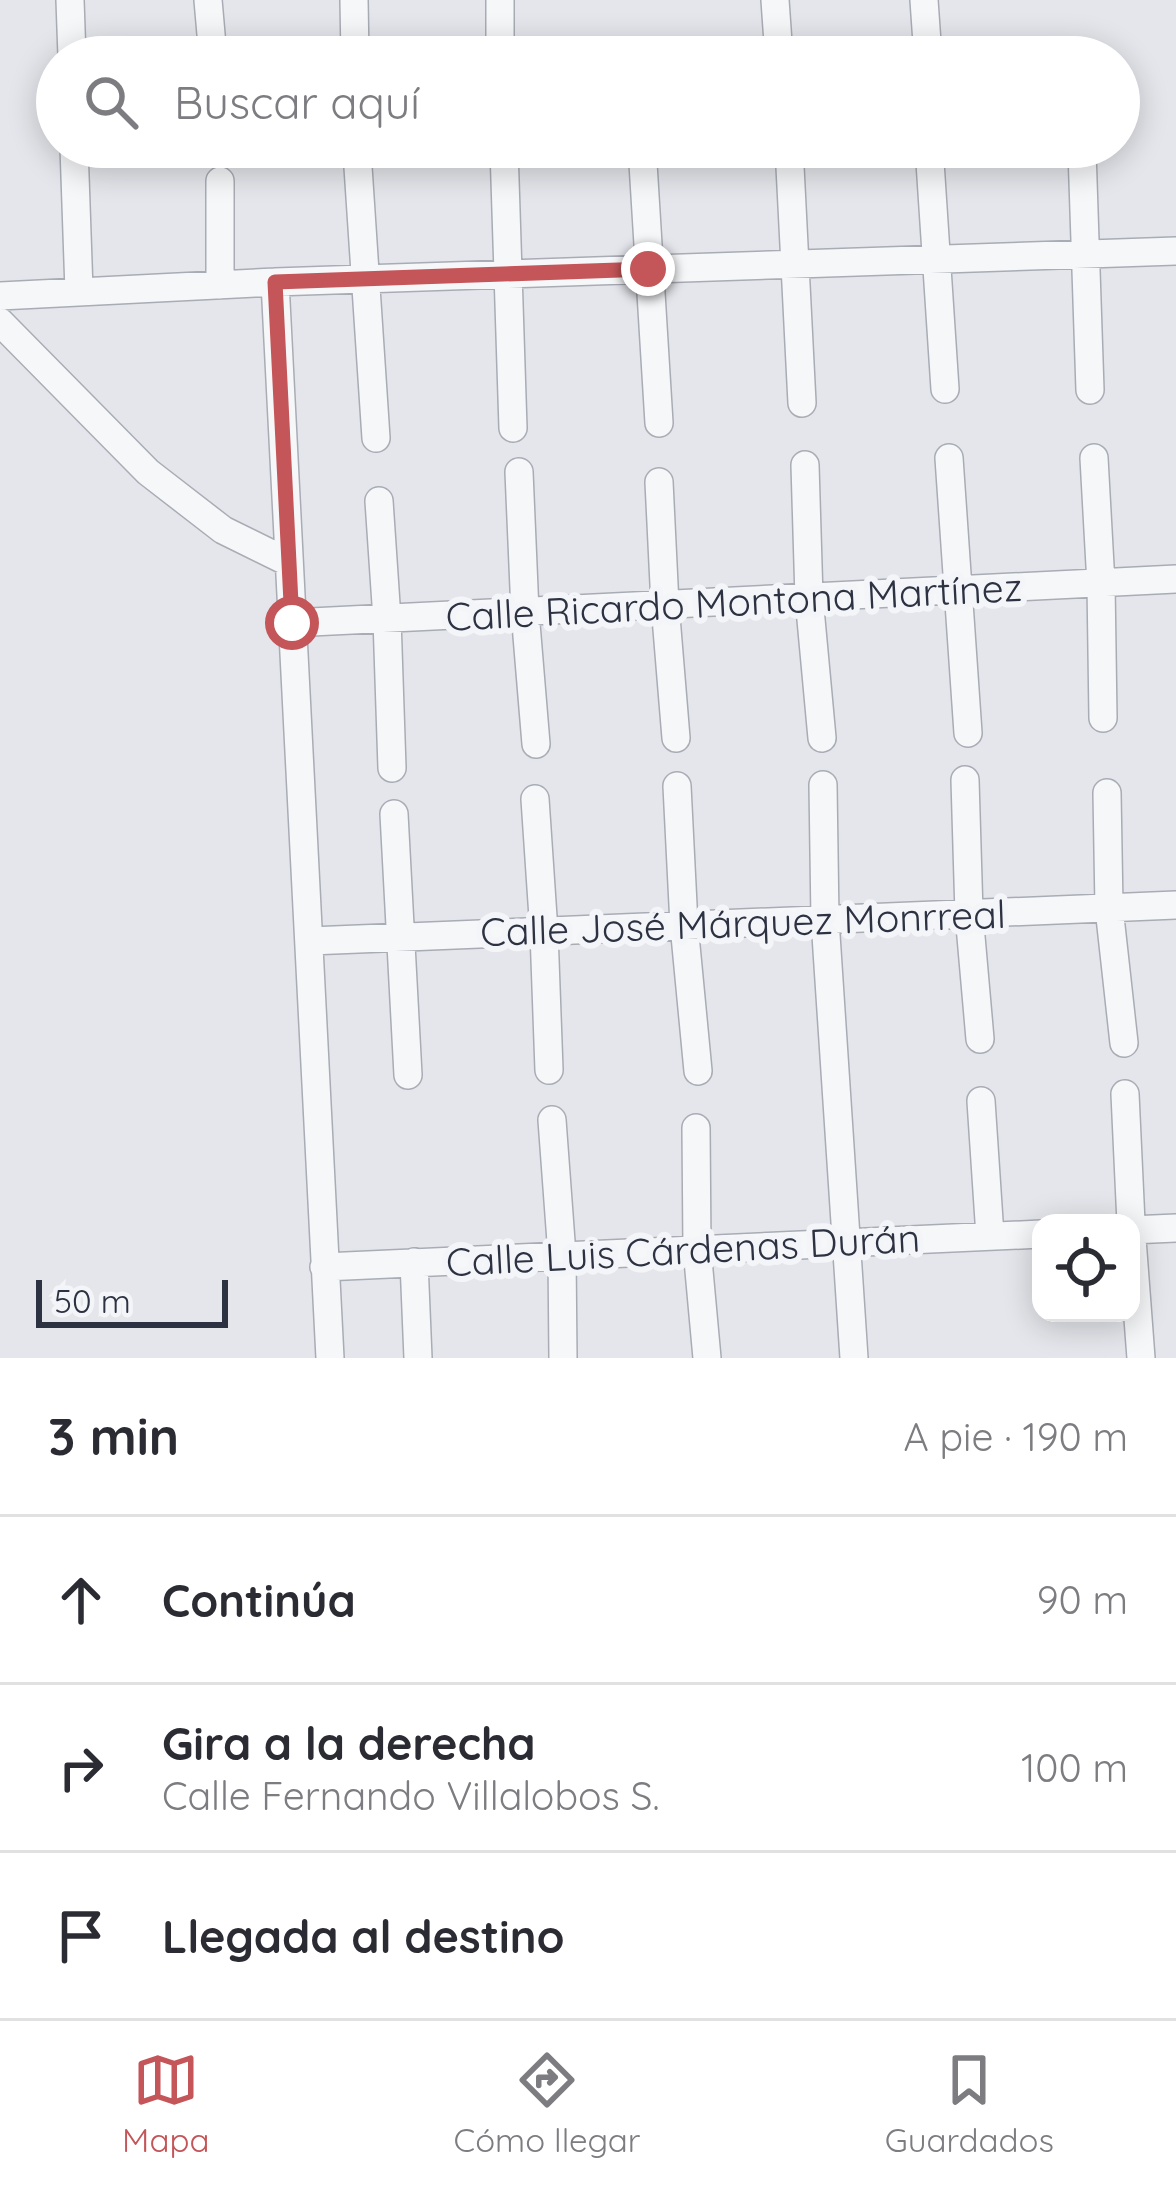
<!DOCTYPE html>
<html lang="es">
<head>
<meta charset="utf-8">
<style>
	body { margin:0; font-family:Quicksand,sans-serif; background:#f2f2f3; color:#2b2b33 }
	.controls { position:absolute; right:36px; bottom:36px; display:grid; overflow:hidden; border-radius:24px; box-shadow:0 6px 30px #0003 }
	.controls button { width:108px; height:108px; display:grid; place-items:center; padding:0; border:0; border-bottom:3px solid #e1e1e2; background:#fff; color:#2b2b33; font:60px sans-serif }
	.scale { position:absolute; left:36px; bottom:30px; width:192px; box-sizing:border-box; padding-left:12px; border:6px solid #2d3242; border-top:0; font-size:33px; line-height:42px; white-space:nowrap; color:#2d3242; -webkit-text-stroke:9px #f4f5f8; paint-order:stroke }
	.stop { position:absolute; width:36px; height:36px; margin:-27px; border:9px solid #c45558; border-radius:50%; background:#fff }
	.stop.end { background:#c45558; border-color:#fff; box-shadow:0 3px 12px #0008 }
	.list { margin:0; padding:0; list-style:none }
	h2 { display:flex; justify-content:space-between; align-items:center; height:156px; margin:0; padding:0 48px; font-size:51px }
	h2 small { font-size:39px; font-weight:400; color:#7c7c81 }
	.list li { display:grid; grid-template-columns:78px 1fr auto; gap:36px; align-items:center; box-sizing:border-box; height:168px; padding:0 48px; border-top:3px solid #e1e1e2 }
	.list b { display:block; font-size:45px; white-space:nowrap }
	.list p { margin:0; font-size:39px; white-space:nowrap; color:#7c7c81 }
	.list em { font-size:39px; font-style:normal; color:#7c7c81 }
	.icon { flex:none; width:66px; height:66px; fill:none; stroke:currentColor; stroke-width:2; stroke-linecap:round; stroke-linejoin:round }
	.map { position:relative; flex:none; width:1176px; height:1358px; overflow:hidden }
	.search { position:absolute; background:#fff; box-shadow:0 6px 30px #0003; left:36px; right:36px; top:36px; height:132px; display:flex; align-items:center; gap:30px; box-sizing:border-box; padding:0 42px; border-radius:66px; color:#7c7c81; font-size:45px }
	.sheet { height:660px; background:#fff }
	nav { display:flex; justify-content:space-around; align-items:center; box-sizing:border-box; height:168px; border-top:3px solid #e1e1e2; background:#fff; font-size:33px; color:#7c7c81 }
	nav a { display:grid; justify-items:center; gap:6px }
	nav .on { color:#c45558 }
	.map>svg:first-child { display:block }
	.lines { fill:none; stroke-linecap:round; stroke-linejoin:round }
	.minor-casing { stroke:#a9acb5; stroke-width:30 }
	.minor { stroke:#f6f7f9; stroke-width:27 }
	.route { stroke:#c45558; stroke-width:15 }
	.labels { text-anchor:middle; stroke-width:12; stroke-linejoin:round; paint-order:stroke }
	.street-label { font-size:39px; fill:#2d3242; stroke:#f4f5f8 }
</style>
</head>
<body>
<div class="map">
<svg width="1176" height="1358" viewBox="0 0 1176 1358">
	<rect width="100%" height="100%" fill="#e4e6eb"/>
	<g class="lines">
		<g class="minor-casing">
			<path id="minor" d="M 70,0 L 72,57
				M 208,0 L 213,57
				M 354,0 L 355,57
				M 775,0 L 779,57
				M 924,0 L 928,57
				M 500,57 L 500,0
				M 74,147 L 79,291
				M 642,147 L 659,423
				M 789,147 L 802,403
				M 929,147 L 945,389
				M 504,149 L 513,428
				M 1082,151 L 1090,390
				M 358,167 L 376,438
				M 220,181 L 220,285
				M 275,282 L 330,1358
				M 0,296 L 275,282 L 1176,251
				M 0,322 L 148,472 L 223,530 L 288,562
				M 949,458 L 968,733
				M 1094,458 L 1101,584 L 1103,718
				M 805,465 L 809,598 L 822,738
				M 519,472 L 525,612 L 536,744
				M 659,482 L 665,605 L 676,738
				M 379,501 L 387,619 L 392,768
				M 291,623 L 1176,579
				M 965,780 L 969,914 L 980,1039
				M 823,785 L 825,920 L 854,1358
				M 677,786 L 684,925 L 698,1071
				M 1107,793 L 1109,908 L 1124,1043
				M 535,799 L 544,932 L 549,1070
				M 394,814 L 408,1075
				M 310,941 L 1176,905
				M 1125,1094 L 1131,1223
				M 981,1101 L 990,1236
				M 552,1120 L 562,1255 L 563,1358
				M 696,1128 L 697,1249 L 707,1358
				M 1131,1226 L 1141,1358
				M 1131,1230 L 1176,1228
				M 414,1262 L 418,1358
				M 324,1267 L 1041,1234"/>
		</g>
		<use href="#minor" class="minor"/>
	</g>
	<g class="lines">
		<path class="route" d="M 292,623 L 275,282 L 648,269"/>
	</g>
	<g class="labels">
		<g class="street-label">
			<text transform="translate(734 602) rotate(-3)" y="14">Calle Ricardo Montona Martínez</text>
			<text transform="translate(743 923) rotate(-2)" y="14">Calle José Márquez Monrreal</text>
			<text transform="translate(683 1250) rotate(-3)" y="14">Calle Luis Cárdenas Durán</text>
		</g>
	</g>
</svg>
<div class="controls">
<button><svg class="icon" aria-label="locate" viewBox="0 0 24 24"><circle cx="12" cy="12" r="6"/><path d="M12 2v4M12 18v4M2 12h4M18 12h4"/></svg></button>
</div>
<div class="scale">50 m</div>
<div class="stop" style="left:292px;top:623px"></div>
<div class="stop end" style="left:648px;top:269px"></div>
<div class="search"><svg class="icon" aria-label="search" viewBox="0 0 24 24"><circle cx="10" cy="10" r="6"/><path d="M15 15l6 6"/></svg>Buscar aquí</div>
</div>
<section class="sheet">
<h2>3 min<small>A pie · 190 m</small></h2>
<ul class="list">
<li><svg class="icon" aria-label="ahead" viewBox="0 0 24 24"><path d="M12 20V5M6 11l6-6 6 6"/></svg><div><b>Continúa</b></div><em>90 m</em></li>
<li><svg class="icon" aria-label="right" viewBox="0 0 24 24"><path d="M7 20v-9h11M14 6l5 5-5 5"/></svg><div><b>Gira a la derecha</b><p>Calle Fernando Villalobos S.</p></div><em>100 m</em></li>
<li><svg class="icon" aria-label="arrive" viewBox="0 0 24 24"><path d="M6 21V4h12l-3 4 3 4H6"/></svg><div><b>Llegada al destino</b></div></li>
</ul>
</section>
<nav>
<a class="on"><svg class="icon" aria-label="map" viewBox="0 0 24 24"><path d="M3 6l6-2 6 2 6-2v14l-6 2-6-2-6 2zM9 4v14M15 6v14"/></svg>Mapa</a>
<a><svg class="icon" aria-label="directions" viewBox="0 0 24 24"><path d="M12 3l9 9-9 9-9-9zM9 14v-3h6M13 9l2 2-2 2"/></svg>Cómo llegar</a>
<a><svg class="icon" aria-label="saved" viewBox="0 0 24 24"><path d="M7 4h10v16l-5-4-5 4z"/></svg>Guardados</a>
</nav>
</body>
</html>
